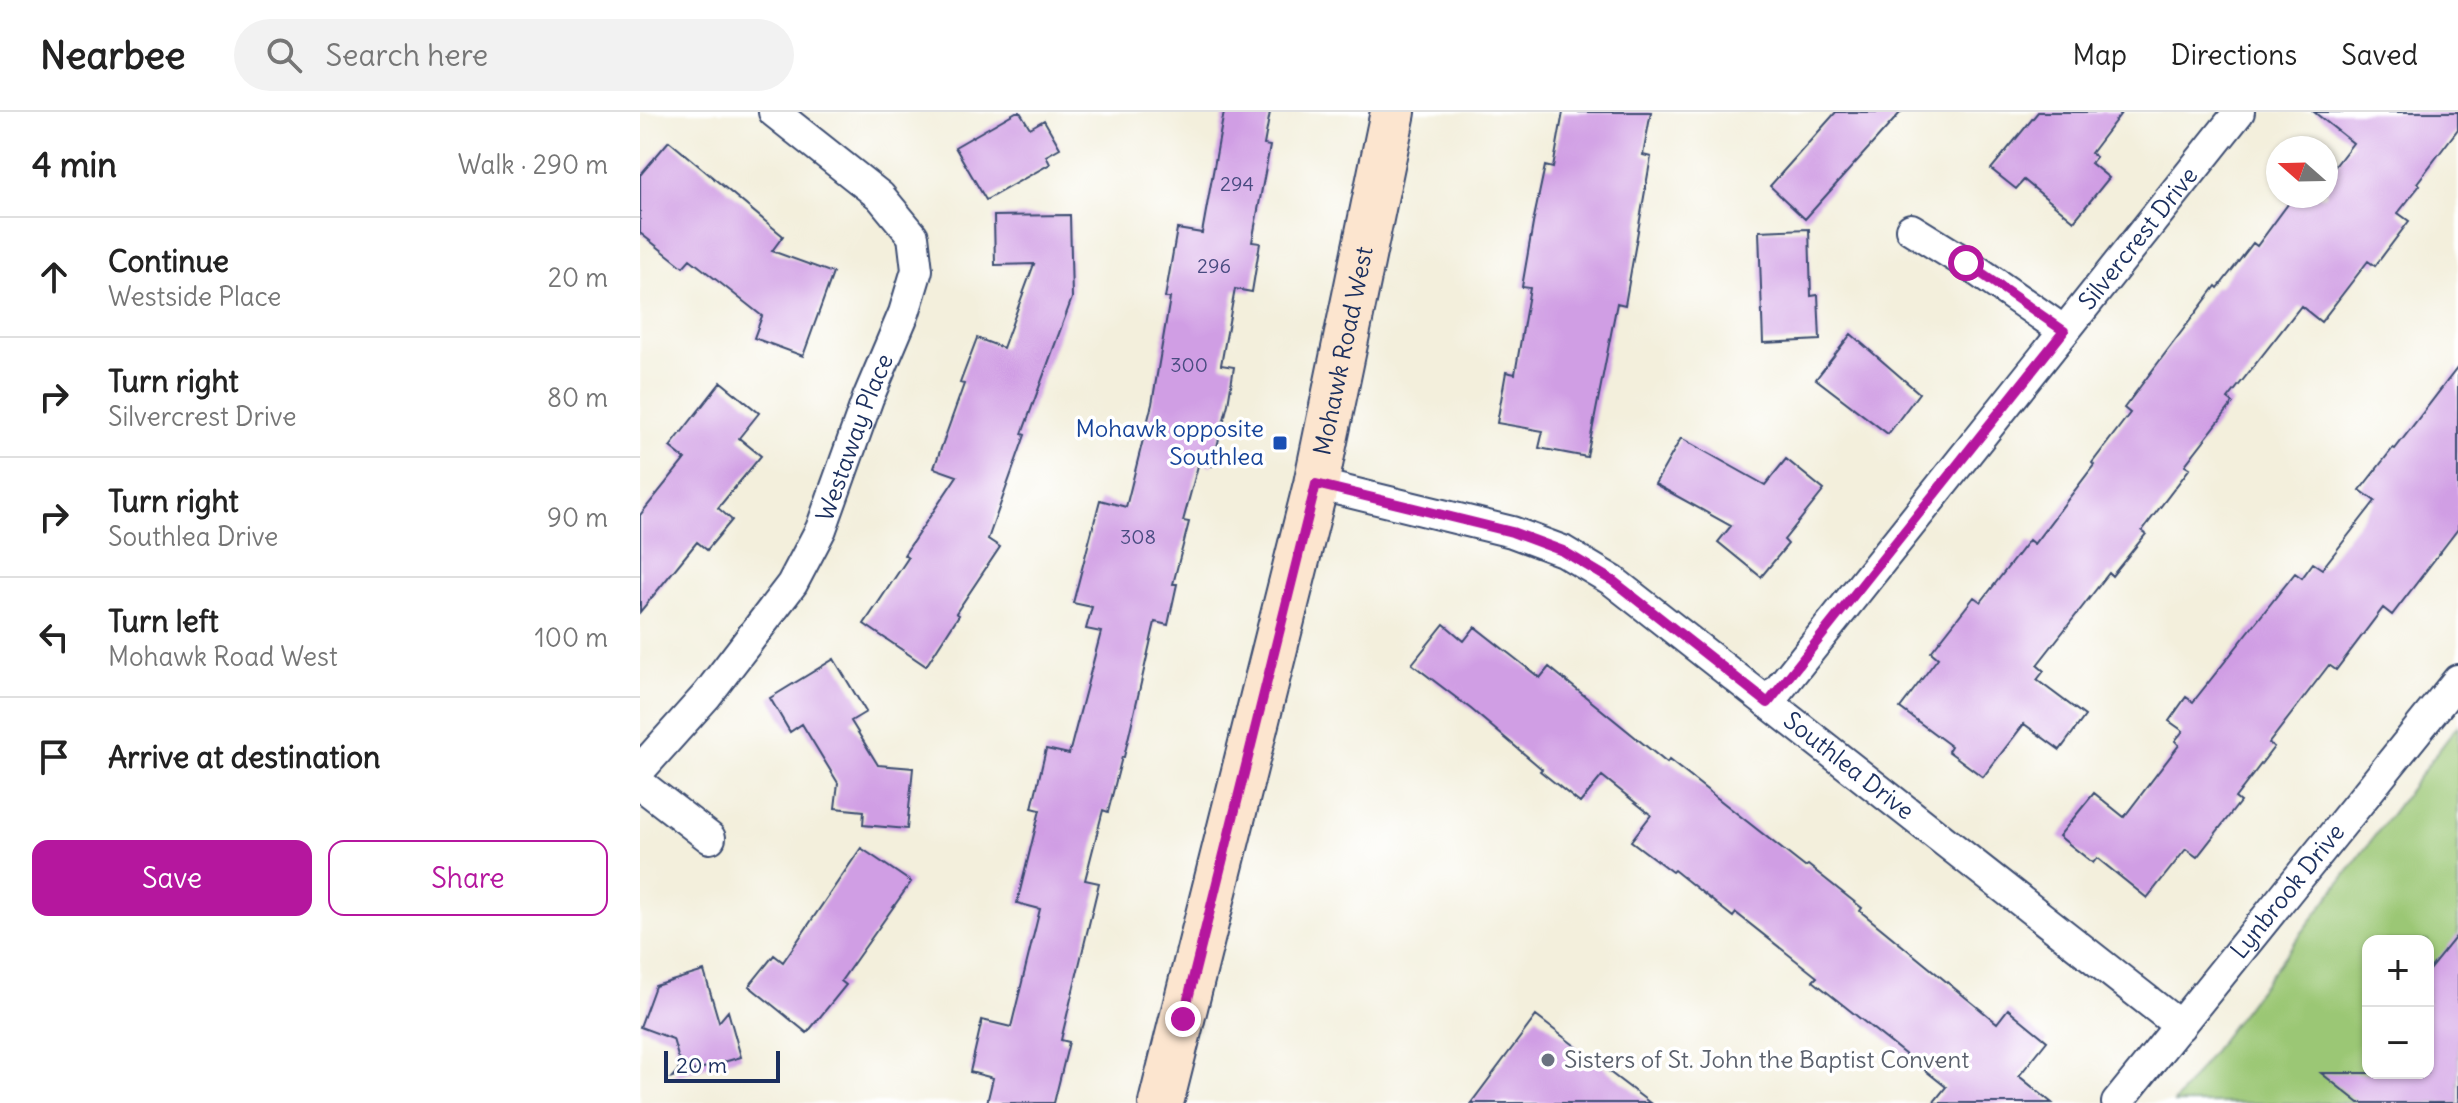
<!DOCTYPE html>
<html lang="en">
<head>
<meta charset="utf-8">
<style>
	body { margin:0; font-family:Delius,sans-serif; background:#f2f2f2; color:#222 }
	.controls { position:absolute; right:24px; bottom:24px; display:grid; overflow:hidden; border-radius:16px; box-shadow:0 2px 6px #0004 }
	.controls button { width:72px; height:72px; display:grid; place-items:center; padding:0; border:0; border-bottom:2px solid #e0e0e0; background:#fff; color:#222; font:40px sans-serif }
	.compass { position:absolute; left:1626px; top:24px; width:72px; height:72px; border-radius:50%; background:#fff; box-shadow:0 2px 6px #0004; rotate:290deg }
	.scale { position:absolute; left:24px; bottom:20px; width:116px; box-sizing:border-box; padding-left:8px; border:4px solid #1b2f5e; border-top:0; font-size:22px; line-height:28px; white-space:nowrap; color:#1b2f5e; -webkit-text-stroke:6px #fff; paint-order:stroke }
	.stop { position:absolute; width:24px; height:24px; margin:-18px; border:6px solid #b5179e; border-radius:50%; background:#fff }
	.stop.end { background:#b5179e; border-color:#fff; box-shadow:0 2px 8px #0008 }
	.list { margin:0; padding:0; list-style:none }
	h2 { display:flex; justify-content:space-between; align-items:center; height:104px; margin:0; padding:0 32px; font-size:34px }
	h2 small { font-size:26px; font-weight:400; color:#767676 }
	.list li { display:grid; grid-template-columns:52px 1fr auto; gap:24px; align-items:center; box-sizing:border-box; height:120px; padding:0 32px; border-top:2px solid #e0e0e0 }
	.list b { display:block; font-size:30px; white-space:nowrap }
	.list p { margin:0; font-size:26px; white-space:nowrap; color:#767676 }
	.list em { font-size:26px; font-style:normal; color:#767676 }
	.actions { display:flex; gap:16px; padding:24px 32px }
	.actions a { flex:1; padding:18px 0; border:2px solid #b5179e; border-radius:16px; text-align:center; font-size:28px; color:#b5179e }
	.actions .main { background:#b5179e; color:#fff }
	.icon { flex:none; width:44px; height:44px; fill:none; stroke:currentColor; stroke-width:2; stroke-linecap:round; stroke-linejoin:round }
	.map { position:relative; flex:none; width:1818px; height:991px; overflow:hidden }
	header { display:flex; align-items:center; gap:48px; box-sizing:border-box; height:112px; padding:0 40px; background:#fff; border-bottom:2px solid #e0e0e0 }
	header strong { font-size:38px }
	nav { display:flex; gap:44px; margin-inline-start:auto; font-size:28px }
	.search { width:560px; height:72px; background:#f2f2f2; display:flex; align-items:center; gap:20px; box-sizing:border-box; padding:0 28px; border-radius:44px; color:#767676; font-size:30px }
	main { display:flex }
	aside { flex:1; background:#fff }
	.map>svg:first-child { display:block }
	.green { fill:#9bc775; stroke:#5b7b6a; stroke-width:2; fill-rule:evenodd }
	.building { fill:#d09ee4 }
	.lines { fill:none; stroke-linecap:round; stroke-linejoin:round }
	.minor-casing { stroke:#3b4c71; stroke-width:34 }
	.secondary-casing { stroke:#3b4c71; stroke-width:48 }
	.minor { stroke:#fff; stroke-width:30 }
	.secondary { stroke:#fce5cf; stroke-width:44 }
	.route { stroke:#b5179e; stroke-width:10 }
	.transit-dot { fill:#1a4fb4; stroke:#fff; stroke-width:3 }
	.worship-dot { fill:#6b7280; stroke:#fff; stroke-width:3 }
	.labels { text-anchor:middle; stroke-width:7; stroke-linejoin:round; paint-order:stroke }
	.number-label { font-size:20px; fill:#484b80 }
	.street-label { font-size:24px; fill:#1b2f5e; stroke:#fff }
	.transit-label { font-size:24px; fill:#164399; stroke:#fff; text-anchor:end }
	.worship-label { font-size:24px; fill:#5b616d; stroke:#fff; text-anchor:start }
</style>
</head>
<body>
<header>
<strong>Nearbee</strong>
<div class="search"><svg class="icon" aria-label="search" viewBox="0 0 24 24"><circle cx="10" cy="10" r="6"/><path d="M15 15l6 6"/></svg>Search here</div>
<nav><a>Map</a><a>Directions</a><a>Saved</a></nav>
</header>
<main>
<aside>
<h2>4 min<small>Walk · 290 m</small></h2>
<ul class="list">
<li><svg class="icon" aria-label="ahead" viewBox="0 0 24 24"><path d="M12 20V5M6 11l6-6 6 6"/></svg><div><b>Continue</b><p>Westside Place</p></div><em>20 m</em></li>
<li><svg class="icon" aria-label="right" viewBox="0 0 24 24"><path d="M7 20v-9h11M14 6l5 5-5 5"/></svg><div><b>Turn right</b><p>Silvercrest Drive</p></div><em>80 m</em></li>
<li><svg class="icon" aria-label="right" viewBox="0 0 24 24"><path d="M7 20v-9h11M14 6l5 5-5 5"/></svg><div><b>Turn right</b><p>Southlea Drive</p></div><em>90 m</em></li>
<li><svg class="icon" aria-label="left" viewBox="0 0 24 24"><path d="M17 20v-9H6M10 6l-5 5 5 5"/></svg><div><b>Turn left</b><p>Mohawk Road West</p></div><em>100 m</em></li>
<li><svg class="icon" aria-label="arrive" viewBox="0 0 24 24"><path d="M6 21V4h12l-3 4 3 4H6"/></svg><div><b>Arrive at destination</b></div></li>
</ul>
<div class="actions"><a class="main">Save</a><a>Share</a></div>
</aside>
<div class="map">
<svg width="1818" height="991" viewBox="0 0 1818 991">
	<rect width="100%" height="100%" fill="#fff"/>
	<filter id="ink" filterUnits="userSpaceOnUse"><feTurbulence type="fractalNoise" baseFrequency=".0125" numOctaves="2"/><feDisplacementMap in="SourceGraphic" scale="16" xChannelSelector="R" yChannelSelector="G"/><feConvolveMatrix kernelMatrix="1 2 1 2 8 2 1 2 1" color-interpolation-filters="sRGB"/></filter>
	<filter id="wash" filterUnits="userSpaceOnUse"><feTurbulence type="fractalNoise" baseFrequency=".006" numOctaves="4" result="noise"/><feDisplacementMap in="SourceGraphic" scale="32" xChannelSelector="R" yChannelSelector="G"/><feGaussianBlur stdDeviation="1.8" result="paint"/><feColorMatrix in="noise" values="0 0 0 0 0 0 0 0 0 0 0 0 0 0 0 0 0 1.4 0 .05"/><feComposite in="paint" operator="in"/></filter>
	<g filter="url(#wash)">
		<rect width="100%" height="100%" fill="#f3efdc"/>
		<path class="green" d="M 1818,613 L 1818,991 L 1534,991 ZM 1728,829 L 1788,829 L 1788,961 L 1728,961 Z"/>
		<g id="blocks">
			<path class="building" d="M 376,0 L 380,0 L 390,16 L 404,8 L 420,36 L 406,44 L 410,52 L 346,88 L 315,35 Z
				M 584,0 L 630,0 L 624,33 L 630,34 L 612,130 L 620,131 L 612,180 L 595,177 L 581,253 L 594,255 L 588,292 L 572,354 L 559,350 L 543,409 L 549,410 L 533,472 L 537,472 L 528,513 L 515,510 L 484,645 L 482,645 L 468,700 L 463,698 L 445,768 L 459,771 L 421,928 L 429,930 L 414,991 L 347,991 L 353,966 L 330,960 L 342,908 L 371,915 L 400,797 L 377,791 L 400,698 L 392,696 L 406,637 L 429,642 L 461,520 L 446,517 L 452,495 L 433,491 L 460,388 L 486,395 L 512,292 L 530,186 L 525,186 L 537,117 L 562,121 Z
				M 923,0 L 1011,0 L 1003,43 L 1011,45 L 985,193 L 977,191 L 947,345 L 899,336 L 903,319 L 857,311 L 866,260 L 875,262 L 890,176 L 882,175 L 894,106 L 905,54 L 913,56 Z
				M 1196,0 L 1261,0 L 1165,107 L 1130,74 Z
				M 1398,0 L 1482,0 L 1451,41 L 1456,45 L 1451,51 L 1469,66 L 1434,109 L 1384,68 L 1376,77 L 1351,57 Z
				M 1674,0 L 1818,0 L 1818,17 L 1777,71 L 1780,73 L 1758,101 L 1769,109 L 1735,154 L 1728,149 L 1681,210 L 1661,194 L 1588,287 L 1593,291 L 1545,353 L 1550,356 L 1502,419 L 1506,422 L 1472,464 L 1469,461 L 1397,553 L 1404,559 L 1397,568 L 1445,604 L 1420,638 L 1384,612 L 1343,665 L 1308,639 L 1311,634 L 1260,596 L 1298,546 L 1291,540 L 1334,485 L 1341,490 L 1389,428 L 1394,432 L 1454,353 L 1452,351 L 1490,301 L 1484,296 L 1576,174 L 1578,176 L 1613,131 L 1617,134 L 1654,84 L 1686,84 L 1686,66 L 1713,31 Z
				M 29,29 L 143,124 L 132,139 L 193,161 L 163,244 L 114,226 L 122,204 L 50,147 L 43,155 L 0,121 L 0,63 Z
				M 430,103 L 432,186 L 382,322 L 385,323 L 348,427 L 360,435 L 316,501 L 319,503 L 286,554 L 224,512 L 268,446 L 264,443 L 317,364 L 294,356 L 324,272 L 320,271 L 337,226 L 363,236 L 394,152 L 355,153 L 354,104 Z
				M 1169,117 L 1171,184 L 1178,183 L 1180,228 L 1123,231 L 1119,119 Z
				M 1211,222 L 1279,281 L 1248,322 L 1176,267 Z
				M 1818,255 L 1818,417 L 1752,503 L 1743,496 L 1696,558 L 1689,553 L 1629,631 L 1634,635 L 1595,686 L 1600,690 L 1557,745 L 1546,737 L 1507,786 L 1457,746 L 1453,751 L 1419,724 L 1454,681 L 1484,705 L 1539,633 L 1535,629 L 1543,619 L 1529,609 L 1546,585 L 1553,590 L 1655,461 L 1662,466 L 1673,451 L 1682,457 L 1735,389 L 1720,378 L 1753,336 L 1755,337 Z
				M 81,270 L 119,301 L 99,326 L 121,344 L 78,396 L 92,408 L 67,438 L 57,430 L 0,500 L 0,403 L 45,347 L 30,335 Z
				M 1041,326 L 1125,373 L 1146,347 L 1184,378 L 1144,428 L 1148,432 L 1121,465 L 1078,430 L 1091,414 L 1015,372 Z
				M 804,512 L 824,529 L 835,515 L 900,566 L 909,555 L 1027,651 L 1029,648 L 1165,755 L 1168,753 L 1222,796 L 1220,799 L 1357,911 L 1368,897 L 1407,929 L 1379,964 L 1412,991 L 1293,991 L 1306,975 L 1173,869 L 1177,865 L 1096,801 L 1093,805 L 1034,758 L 1032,760 L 991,729 L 1011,703 L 962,664 L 940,691 L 900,659 L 902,657 L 831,597 L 772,552 Z
				M 194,547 L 226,600 L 211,609 L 238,653 L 273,656 L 267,717 L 223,713 L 224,699 L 195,696 L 198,671 L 162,612 L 150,620 L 130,586 Z
				M 221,736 L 271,770 L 201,869 L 206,873 L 167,921 L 109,874 L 134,843 L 143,850 Z
				M 1818,822 L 1818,991 L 1719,991 L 1681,961 L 1788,961 L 1788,859 Z
				M 64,859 L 79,910 L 88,899 L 101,945 L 32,965 L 41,955 L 33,927 L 0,915 L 15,874 Z
				M 896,904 L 1010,991 L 831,991 Z"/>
		</g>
	</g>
	<g filter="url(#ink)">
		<use href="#blocks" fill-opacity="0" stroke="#3b4c71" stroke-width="2"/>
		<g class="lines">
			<g class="minor-casing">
				<g id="minor">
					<path d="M 1271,117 L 1326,151 L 1424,219"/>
					<path id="s1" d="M 676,372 L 872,420 L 923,439 L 973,469 L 1540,914"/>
					<path id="s2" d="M 1128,591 L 1599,0"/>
					<path id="s3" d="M 0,658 L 67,583 L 152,472 L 181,417 L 228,286 L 264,201 L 277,158 L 273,124 L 240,84 L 134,0"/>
					<path d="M 0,672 L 70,726"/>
					<path id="s4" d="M 1477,991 L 1818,568"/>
				</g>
			</g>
			<g class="secondary-casing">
				<g id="secondary">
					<path id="s5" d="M 521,991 L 676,372 L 753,0"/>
				</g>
			</g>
			<use href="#minor" class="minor"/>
			<use href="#secondary" class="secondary"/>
		</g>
	</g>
	<g class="lines" filter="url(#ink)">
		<path class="route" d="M 543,907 L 676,372 L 872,420 L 923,439 L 973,469 L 1128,591 L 1424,219 L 1326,151"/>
	</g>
	<rect class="transit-dot" x="632" y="323" width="16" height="16" rx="4"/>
	<circle class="worship-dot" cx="908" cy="948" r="8"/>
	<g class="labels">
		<g class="number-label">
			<text x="597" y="79">294</text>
			<text x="574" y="161">296</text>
			<text x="549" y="260">300</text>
			<text x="498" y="432">308</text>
		</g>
		<g class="street-label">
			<text dy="8" stroke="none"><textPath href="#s2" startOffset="594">Silvercrest Drive</textPath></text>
			<text dy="8" stroke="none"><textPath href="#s5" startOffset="774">Mohawk Road West</textPath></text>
			<text dy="8" stroke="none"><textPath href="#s3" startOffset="400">Westaway Place</textPath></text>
			<text dy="8" stroke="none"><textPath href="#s1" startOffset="614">Southlea Drive</textPath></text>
			<text dy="8" stroke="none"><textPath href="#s4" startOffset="272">Lynbrook Drive</textPath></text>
		</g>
		<g class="transit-label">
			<text x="624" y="325">Mohawk opposite<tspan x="624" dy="28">Southlea</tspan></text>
		</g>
		<g class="worship-label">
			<text x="924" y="956">Sisters of St. John the Baptist Convent</text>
		</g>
	</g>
</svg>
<div class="controls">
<button>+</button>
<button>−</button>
</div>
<svg class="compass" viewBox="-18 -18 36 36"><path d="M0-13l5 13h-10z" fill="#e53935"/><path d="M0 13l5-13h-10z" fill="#767676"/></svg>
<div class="scale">20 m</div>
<div class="stop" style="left:1326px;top:151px"></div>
<div class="stop end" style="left:543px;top:907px"></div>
</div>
</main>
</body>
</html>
